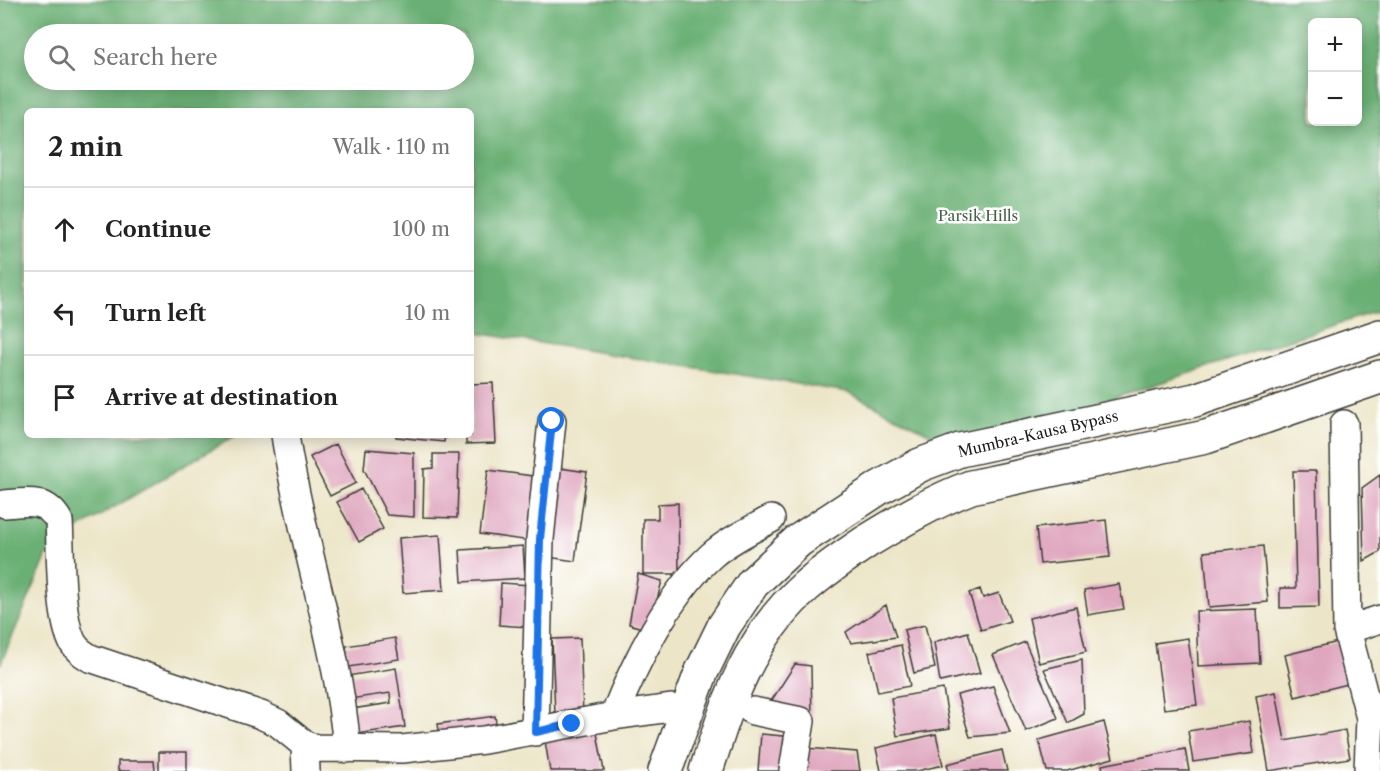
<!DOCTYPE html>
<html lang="en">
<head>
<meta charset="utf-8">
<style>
	body { margin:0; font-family:"Libre Caslon Text",serif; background:#f6f6f6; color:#222 }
	.controls { position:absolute; right:18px; top:18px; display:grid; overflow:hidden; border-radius:9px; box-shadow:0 3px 15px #0003 }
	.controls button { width:54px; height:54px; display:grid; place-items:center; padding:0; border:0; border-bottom:2px solid #e0e0e0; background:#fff; color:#222; font:30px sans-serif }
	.stop { position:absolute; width:18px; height:18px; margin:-14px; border:4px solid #1a73e8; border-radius:50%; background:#fff }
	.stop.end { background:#1a73e8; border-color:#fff; box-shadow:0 2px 6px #0008 }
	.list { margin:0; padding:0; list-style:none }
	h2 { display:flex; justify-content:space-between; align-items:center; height:78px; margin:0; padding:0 24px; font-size:26px }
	h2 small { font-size:20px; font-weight:400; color:#767676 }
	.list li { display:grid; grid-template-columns:39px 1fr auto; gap:18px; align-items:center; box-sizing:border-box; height:84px; padding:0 24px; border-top:2px solid #e0e0e0 }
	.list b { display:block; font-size:22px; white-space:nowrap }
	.list em { font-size:20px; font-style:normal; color:#767676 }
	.icon { flex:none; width:33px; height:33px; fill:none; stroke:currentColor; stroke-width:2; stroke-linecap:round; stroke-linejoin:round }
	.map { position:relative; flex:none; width:1380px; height:771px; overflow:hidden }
	.search { position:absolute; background:#fff; box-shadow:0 3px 15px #0003; left:24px; top:24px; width:450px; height:66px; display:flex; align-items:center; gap:15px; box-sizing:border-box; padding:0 21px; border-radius:33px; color:#767676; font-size:22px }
	.panel { position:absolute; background:#fff; box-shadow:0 3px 15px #0003; left:24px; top:108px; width:450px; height:330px; border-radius:9px }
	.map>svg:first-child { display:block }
	.forest { fill:#6ab075; stroke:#436648; stroke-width:1.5; fill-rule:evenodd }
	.building { fill:#dfa6be }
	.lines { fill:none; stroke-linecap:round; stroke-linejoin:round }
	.minor-casing { stroke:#3b3a36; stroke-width:30 }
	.highway-casing { stroke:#3b3a36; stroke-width:36 }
	.minor { stroke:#fff; stroke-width:27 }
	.highway { stroke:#fff; stroke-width:33 }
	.route { stroke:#1a73e8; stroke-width:8 }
	.labels { text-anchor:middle; stroke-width:5; stroke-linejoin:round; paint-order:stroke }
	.park-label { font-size:15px; fill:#456248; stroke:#fff }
	.street-label { font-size:15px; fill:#1c1c1c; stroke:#fff }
</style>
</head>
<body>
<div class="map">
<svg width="1380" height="771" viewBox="0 0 1380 771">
	<rect width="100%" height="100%" fill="#fff"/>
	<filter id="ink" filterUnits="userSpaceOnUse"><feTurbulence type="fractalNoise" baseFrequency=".0167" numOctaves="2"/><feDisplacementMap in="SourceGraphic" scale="12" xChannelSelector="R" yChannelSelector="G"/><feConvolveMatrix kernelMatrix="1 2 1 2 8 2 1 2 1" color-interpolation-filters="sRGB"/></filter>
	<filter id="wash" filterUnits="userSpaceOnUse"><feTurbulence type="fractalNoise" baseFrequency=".008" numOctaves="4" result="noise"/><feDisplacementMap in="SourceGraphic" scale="24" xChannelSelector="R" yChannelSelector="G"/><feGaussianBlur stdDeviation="1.35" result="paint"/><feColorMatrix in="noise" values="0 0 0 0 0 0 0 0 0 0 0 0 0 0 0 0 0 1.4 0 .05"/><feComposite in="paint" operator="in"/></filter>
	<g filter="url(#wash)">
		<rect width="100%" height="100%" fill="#ece5c7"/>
		<path class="forest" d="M 0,0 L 1380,0 L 1380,310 L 960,449 L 848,392 L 471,332 L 471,111 L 27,111 L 27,435 L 236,435 L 52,544 L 0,665 ZM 1312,22 L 1358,22 L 1358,122 L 1312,122 ZM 34,34 L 464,34 L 464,80 L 34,80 Z"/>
		<g id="blocks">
			<path class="building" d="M 493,383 L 496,443 L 466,444 L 466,435 L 471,435 L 471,384 Z
				M 396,435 L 445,435 L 444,442 L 396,437 Z
				M 336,444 L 356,483 L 330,496 L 310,457 Z
				M 366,449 L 414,453 L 414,517 L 387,515 L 364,469 Z
				M 433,454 L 459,454 L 457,518 L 423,517 L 424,469 L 433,468 Z
				M 553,467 L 587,472 L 575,561 L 541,556 Z
				M 488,470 L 540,477 L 531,541 L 480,534 Z
				M 1293,471 L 1316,471 L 1319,607 L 1280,608 L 1280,588 L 1296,588 Z
				M 1380,475 L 1380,552 L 1364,561 L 1362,488 Z
				M 361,489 L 383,529 L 359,542 L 337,502 Z
				M 678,503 L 679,574 L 643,574 L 643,519 L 658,519 L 658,504 Z
				M 1106,520 L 1110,557 L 1040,564 L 1036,528 Z
				M 440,535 L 444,590 L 403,593 L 399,538 Z
				M 523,546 L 525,578 L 462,582 L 460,550 Z
				M 1263,546 L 1268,602 L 1209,607 L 1204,552 Z
				M 638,574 L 662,581 L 649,630 L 629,624 Z
				M 501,583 L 530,585 L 528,627 L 499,625 Z
				M 1119,584 L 1124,609 L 1088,615 L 1084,590 Z
				M 980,589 L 983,598 L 999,593 L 1010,621 L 981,630 L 969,593 Z
				M 886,605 L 896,637 L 851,643 L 846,632 Z
				M 1076,607 L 1086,652 L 1039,663 L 1029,618 Z
				M 1257,609 L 1260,663 L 1198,666 L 1196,611 Z
				M 925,625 L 935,668 L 914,673 L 904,630 Z
				M 968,632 L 980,673 L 940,682 L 934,642 Z
				M 395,638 L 399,659 L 349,667 L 346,646 Z
				M 580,638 L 583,714 L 555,715 L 552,639 Z
				M 1188,638 L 1197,705 L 1164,709 L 1155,643 Z
				M 1342,641 L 1352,683 L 1295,697 L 1285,655 Z
				M 1025,642 L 1058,718 L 1026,731 L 993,655 Z
				M 901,645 L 910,686 L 878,692 L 869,652 Z
				M 1082,660 L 1084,714 L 1068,723 L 1044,669 Z
				M 795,664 L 811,666 L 812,720 L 768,706 Z
				M 396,668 L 405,727 L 356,734 L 352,709 L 391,703 L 390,693 L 350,699 L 347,676 Z
				M 993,686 L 1010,733 L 970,737 L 957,695 Z
				M 943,689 L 950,728 L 897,736 L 891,698 Z
				M 1276,692 L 1285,741 L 1345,730 L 1350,758 L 1269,771 L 1256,696 Z
				M 495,716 L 498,736 L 441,744 L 438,724 Z
				M 1249,721 L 1254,753 L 1193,762 L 1188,731 Z
				M 1104,722 L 1113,758 L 1067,771 L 1047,771 L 1039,740 Z
				M 597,733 L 604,771 L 550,771 L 545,741 Z
				M 761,734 L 794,737 L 790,771 L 758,771 Z
				M 936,734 L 943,765 L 917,771 L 881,771 L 876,748 Z
				M 806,748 L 857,752 L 860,771 L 806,771 Z
				M 1185,749 L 1189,771 L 1103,771 L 1102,765 Z
				M 1002,750 L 1007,771 L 949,771 L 947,764 Z
				M 159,752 L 187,752 L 187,771 L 159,771 Z
				M 118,761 L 154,761 L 155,771 L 118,771 Z"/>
		</g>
	</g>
	<g filter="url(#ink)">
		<use href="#blocks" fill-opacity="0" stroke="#3b3a36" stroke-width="1.5"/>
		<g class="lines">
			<g class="minor-casing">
				<path id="minor" d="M 1344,424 L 1347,630 L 1370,718 L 1368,771
					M 285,435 C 301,541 338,643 347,749
					M 5,504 C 28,502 46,498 59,521 C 61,552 59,617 73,643 C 77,650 83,654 90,658 L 261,715 L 278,723 L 305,745 L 316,748 L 402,749 L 484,740 L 614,716 L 671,708
					M 1347,630 L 1380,619
					M 753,711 L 801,721 L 793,771
					M 614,716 C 635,662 669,594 712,555 C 729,540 751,530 771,519
					M 535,732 L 540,539 L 552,421
					M 305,745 L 306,771"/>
			</g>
			<g class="highway-casing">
				<path id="highway" d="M 665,771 L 701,673 L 724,626 L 753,583 L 798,541 L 879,488 L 920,465 L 960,450 L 1195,400 L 1380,336
					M 706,771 C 720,728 733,684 758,644 C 787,596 820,573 866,542 C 902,520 932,502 971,487 L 1206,437 L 1380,377"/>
			</g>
			<use href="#minor" class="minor"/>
			<use href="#highway" class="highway"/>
		</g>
	</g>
	<g class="lines" filter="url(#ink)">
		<path class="route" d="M 552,421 L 540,539 L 536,732 L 572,724"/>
	</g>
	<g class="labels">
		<g class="park-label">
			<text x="978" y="221">Parsik Hills</text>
		</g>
		<g class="street-label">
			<text transform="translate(1038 434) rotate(-13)" y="5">Mumbra-Kausa Bypass</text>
		</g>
	</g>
</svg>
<div class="controls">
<button>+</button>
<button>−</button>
</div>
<div class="stop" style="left:552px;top:421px"></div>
<div class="stop end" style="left:572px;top:724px"></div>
<div class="search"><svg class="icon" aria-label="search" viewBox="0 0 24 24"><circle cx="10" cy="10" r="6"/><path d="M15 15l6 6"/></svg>Search here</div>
<section class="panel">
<h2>2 min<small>Walk · 110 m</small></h2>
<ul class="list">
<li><svg class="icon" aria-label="ahead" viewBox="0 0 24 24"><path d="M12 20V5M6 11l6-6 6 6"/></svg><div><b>Continue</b></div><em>100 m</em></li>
<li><svg class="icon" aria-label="left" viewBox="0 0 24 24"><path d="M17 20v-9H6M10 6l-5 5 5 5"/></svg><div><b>Turn left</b></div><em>10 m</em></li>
<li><svg class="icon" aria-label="arrive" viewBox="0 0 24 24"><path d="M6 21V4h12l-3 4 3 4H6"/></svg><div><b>Arrive at destination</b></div></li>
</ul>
</section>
</div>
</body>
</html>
